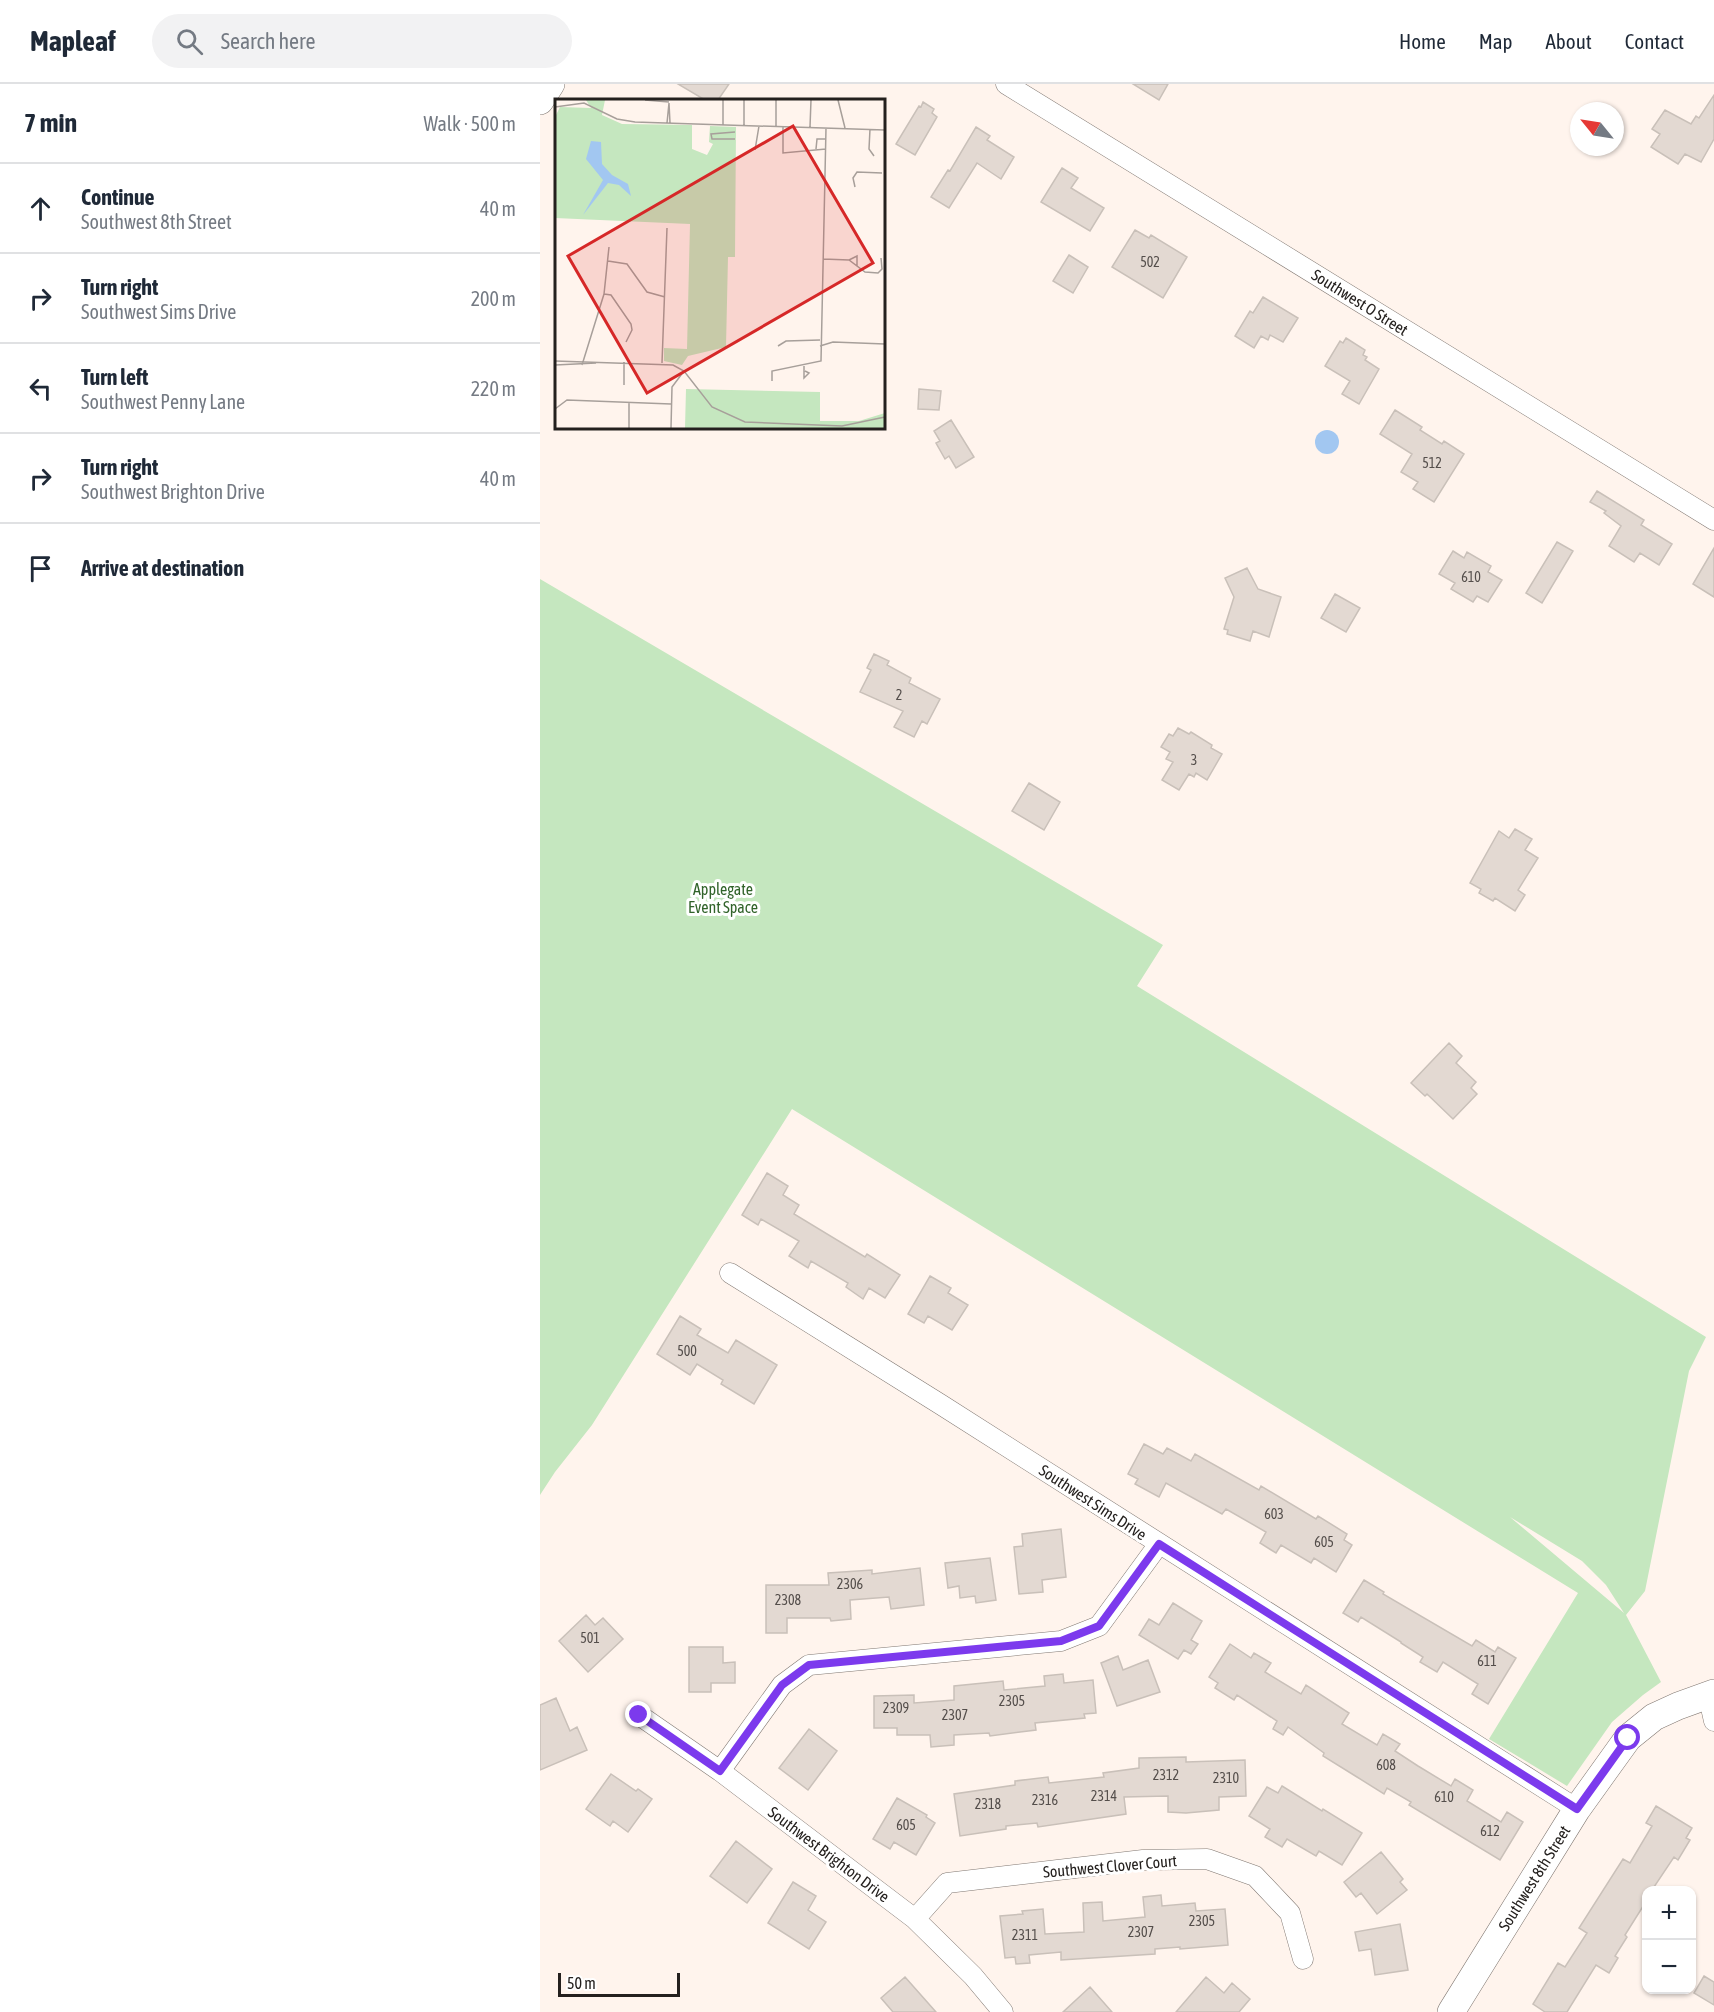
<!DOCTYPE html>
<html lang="en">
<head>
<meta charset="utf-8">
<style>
	body { margin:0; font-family:"Asap Condensed",sans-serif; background:#f2f2f3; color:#1f2937 }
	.controls { position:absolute; right:18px; bottom:18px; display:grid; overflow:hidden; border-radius:12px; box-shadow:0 2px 4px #0004 }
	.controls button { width:54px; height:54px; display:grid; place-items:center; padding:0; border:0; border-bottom:2px solid #e0e1e3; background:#fff; color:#1f2937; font:30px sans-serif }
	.compass { position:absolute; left:1030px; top:18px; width:54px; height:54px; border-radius:50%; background:#fff; box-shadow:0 2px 4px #0004; rotate:300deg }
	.scale { position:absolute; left:18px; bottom:15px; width:122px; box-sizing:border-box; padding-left:6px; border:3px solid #24201e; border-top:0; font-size:16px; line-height:21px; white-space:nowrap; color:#24201e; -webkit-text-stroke:4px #fff; paint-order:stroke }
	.stop { position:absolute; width:18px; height:18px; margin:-14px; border:4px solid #7c3aed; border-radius:50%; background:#fff }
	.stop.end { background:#7c3aed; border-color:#fff; box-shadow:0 2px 6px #0008 }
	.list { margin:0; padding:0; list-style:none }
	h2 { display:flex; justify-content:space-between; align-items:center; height:78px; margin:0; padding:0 24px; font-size:26px }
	h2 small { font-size:20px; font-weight:400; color:#747a83 }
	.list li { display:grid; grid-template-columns:39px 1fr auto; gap:18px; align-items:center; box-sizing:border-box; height:90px; padding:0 24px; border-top:2px solid #e0e1e3 }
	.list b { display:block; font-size:22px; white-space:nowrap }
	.list p { margin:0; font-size:20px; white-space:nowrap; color:#747a83 }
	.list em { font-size:20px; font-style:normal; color:#747a83 }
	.icon { flex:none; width:33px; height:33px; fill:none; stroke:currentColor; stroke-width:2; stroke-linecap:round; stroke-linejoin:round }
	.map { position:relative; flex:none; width:1174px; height:1928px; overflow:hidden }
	header { display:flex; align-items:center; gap:36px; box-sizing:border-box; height:84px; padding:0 30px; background:#fff; border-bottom:2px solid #e0e1e3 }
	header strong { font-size:28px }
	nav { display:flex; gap:33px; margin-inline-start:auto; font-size:21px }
	.search { width:420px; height:54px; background:#f2f2f3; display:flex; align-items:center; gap:15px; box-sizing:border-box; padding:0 21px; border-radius:33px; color:#747a83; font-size:22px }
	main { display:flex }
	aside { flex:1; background:#fff }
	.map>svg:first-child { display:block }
	.green { fill:#c5e7bf; fill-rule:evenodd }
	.water { fill:#a2c7f1 }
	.building { fill:#e3d9d2; stroke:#c9c0b9; stroke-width:1.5 }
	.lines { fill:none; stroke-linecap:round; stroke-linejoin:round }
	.street-casing { stroke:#817872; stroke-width:21 }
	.secondary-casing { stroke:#817872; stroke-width:28 }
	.street { stroke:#fff; stroke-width:20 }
	.secondary { stroke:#fff; stroke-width:27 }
	.route { stroke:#7c3aed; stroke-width:8 }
	.labels { text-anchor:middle; stroke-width:6; stroke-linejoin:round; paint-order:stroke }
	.number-label { font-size:14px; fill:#544e4b }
	.street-label { font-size:16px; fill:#24201e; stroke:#fff }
	.park-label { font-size:16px; fill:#31632a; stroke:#fff }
	.inset-road { fill:none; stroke:#a79f9a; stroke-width:1.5 }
	.view { fill:#d62828; fill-opacity:0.15; stroke:#d62828; stroke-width:3 }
	.inset-edge { fill:none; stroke:#24201e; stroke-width:3 }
</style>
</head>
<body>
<header>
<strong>Mapleaf</strong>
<div class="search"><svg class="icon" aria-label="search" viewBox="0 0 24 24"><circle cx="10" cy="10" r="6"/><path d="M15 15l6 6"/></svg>Search here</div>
<nav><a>Home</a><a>Map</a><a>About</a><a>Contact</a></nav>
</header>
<main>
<aside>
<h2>7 min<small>Walk · 500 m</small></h2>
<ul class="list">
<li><svg class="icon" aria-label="ahead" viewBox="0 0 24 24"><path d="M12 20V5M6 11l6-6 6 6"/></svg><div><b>Continue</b><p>Southwest 8th Street</p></div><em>40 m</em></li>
<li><svg class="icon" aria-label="right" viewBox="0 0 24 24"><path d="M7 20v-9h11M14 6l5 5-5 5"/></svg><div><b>Turn right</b><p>Southwest Sims Drive</p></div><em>200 m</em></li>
<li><svg class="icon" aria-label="left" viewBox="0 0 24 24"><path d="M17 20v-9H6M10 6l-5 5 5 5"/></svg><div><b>Turn left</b><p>Southwest Penny Lane</p></div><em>220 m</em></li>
<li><svg class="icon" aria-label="right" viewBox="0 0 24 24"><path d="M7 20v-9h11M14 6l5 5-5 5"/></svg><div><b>Turn right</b><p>Southwest Brighton Drive</p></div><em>40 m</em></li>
<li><svg class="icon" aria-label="arrive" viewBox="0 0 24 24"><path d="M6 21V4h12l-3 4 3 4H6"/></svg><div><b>Arrive at destination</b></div></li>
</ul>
</aside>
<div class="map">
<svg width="1174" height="1928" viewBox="0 0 1174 1928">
	<rect width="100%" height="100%" fill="#fff4ed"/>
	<path class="green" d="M 0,495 L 623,861 L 597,902 L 1166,1253 L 1149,1287 L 1105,1507 L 1086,1531 L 1121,1598 L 1103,1611 L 1072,1638 L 1027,1702 L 949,1655 L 1038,1509 L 252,1025 L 52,1341 L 15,1388 L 0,1411 ZM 970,1433 L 1042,1477 L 1066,1501 L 1084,1529 Z"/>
	<path class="water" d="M775 358a12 12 0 1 1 24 0a12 12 0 1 1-24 0Z"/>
	<path class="building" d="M 138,0 L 189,0 L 178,16 L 165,16 Z
		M 593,0 L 628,0 L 619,16 Z
		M 1174,11 L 1174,55 L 1161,78 L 1145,70 L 1138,80 L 1111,63 L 1120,50 L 1112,45 L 1125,26 L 1151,40 L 1156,32 L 1159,34 Z
		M 383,18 L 394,25 L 392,29 L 397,33 L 375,71 L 356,60 L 379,22 L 381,23 Z
		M 436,43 L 450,52 L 447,56 L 474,73 L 461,95 L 437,79 L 409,124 L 391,113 L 408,86 L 410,87 Z
		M 522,84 L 538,94 L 531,104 L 564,124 L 550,147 L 501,118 Z
		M 595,146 L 609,154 L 611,151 L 647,173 L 623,214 L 572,183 Z
		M 529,171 L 548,183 L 533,209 L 513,197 Z
		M 723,213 L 758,234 L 743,258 L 730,251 L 728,256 L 721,252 L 714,264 L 695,252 L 710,227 L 713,229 Z
		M 806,254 L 825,266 L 823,271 L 827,273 L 825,276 L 839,285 L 819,320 L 802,310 L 810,297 L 785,282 L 800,257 L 803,259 Z
		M 379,305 L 401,307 L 399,326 L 378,325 Z
		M 855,326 L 882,343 L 880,346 L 902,360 L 904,357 L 924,370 L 894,418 L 873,405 L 878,398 L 861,388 L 872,370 L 840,350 Z
		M 411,336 L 434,373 L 416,384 L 409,372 L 405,375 L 396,359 L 400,357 L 394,347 Z
		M 1057,407 L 1104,436 L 1101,441 L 1132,460 L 1119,481 L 1100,469 L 1094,478 L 1069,462 L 1081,442 L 1064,429 L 1066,427 L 1050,418 Z
		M 1017,458 L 1033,467 L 1002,519 L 986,509 Z
		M 1174,464 L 1174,513 L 1153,500 Z
		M 913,467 L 924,474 L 927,468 L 951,482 L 948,488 L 962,496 L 948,518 L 937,512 L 933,518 L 911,505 L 915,499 L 899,490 Z
		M 707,484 L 718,505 L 741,513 L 729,553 L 713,547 L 710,557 L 687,550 L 688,546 L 684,545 L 694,513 L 685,494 Z
		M 795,510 L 820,524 L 806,548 L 781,534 Z
		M 334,570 L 349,577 L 347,581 L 371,594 L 369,599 L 400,615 L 387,640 L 382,637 L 374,653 L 354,643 L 363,627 L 320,608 L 331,586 L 327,584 Z
		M 638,644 L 649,650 L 651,648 L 672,661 L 671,664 L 682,670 L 667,696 L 656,689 L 654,693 L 649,690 L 639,706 L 622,696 L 633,678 L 626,675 L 630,668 L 621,663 L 629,650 L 633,652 Z
		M 489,699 L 520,718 L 504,746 L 472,727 Z
		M 975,745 L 992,755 L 985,766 L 998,774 L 978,806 L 985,811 L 975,827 L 955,814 L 953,817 L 939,809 L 941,805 L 930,799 L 959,747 L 969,754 Z
		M 909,959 L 922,972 L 916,979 L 936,998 L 931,1004 L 937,1010 L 913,1035 L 887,1010 L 885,1012 L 871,999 Z
		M 227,1089 L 248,1102 L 243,1111 L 259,1121 L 254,1130 L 325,1173 L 327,1170 L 360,1191 L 345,1214 L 329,1204 L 323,1215 L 306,1203 L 308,1199 L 271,1177 L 268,1184 L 249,1172 L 259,1157 L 221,1135 L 218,1141 L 202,1131 Z
		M 390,1192 L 411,1204 L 408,1209 L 428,1221 L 412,1246 L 388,1232 L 384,1239 L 368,1230 Z
		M 140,1232 L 161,1245 L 157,1251 L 188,1269 L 196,1256 L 237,1281 L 214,1320 L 181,1300 L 183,1296 L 157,1280 L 150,1291 L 117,1270 Z
		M 604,1360 L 623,1370 L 627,1364 L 651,1377 L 655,1370 L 719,1406 L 721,1402 L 776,1435 L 778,1432 L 807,1450 L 804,1456 L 812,1461 L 796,1488 L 774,1474 L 771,1479 L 741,1461 L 736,1469 L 720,1459 L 726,1448 L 686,1425 L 682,1430 L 626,1399 L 619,1413 L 595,1400 L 598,1395 L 588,1390 Z
		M 521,1445 L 526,1493 L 502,1496 L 503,1508 L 479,1510 L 474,1463 L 483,1462 L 482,1450 Z
		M 450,1474 L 456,1516 L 436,1519 L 435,1512 L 420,1514 L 419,1502 L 408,1504 L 405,1479 Z
		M 380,1484 L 384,1521 L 351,1525 L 349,1513 L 310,1516 L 311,1535 L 291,1537 L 290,1534 L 247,1534 L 247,1549 L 226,1549 L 226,1501 L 289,1501 L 288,1489 L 332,1486 L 332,1490 Z
		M 824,1496 L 844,1508 L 843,1510 L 932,1562 L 936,1556 L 955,1568 L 958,1563 L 976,1574 L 948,1620 L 932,1610 L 938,1600 L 903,1578 L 897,1588 L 880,1578 L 883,1573 L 861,1559 L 861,1558 L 821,1533 L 818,1538 L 803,1529 Z
		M 633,1519 L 662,1537 L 651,1556 L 658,1560 L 651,1570 L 644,1566 L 638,1575 L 599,1551 L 609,1535 L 619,1541 Z
		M 46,1531 L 55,1541 L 63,1534 L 83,1555 L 48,1588 L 19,1557 Z
		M 690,1560 L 711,1574 L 714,1569 L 731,1579 L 725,1588 L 761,1610 L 766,1601 L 809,1629 L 802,1640 L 837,1661 L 843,1650 L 860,1660 L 855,1667 L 878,1682 L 911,1702 L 915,1695 L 933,1706 L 927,1717 L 961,1738 L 967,1728 L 983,1738 L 960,1776 L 869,1721 L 871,1718 L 847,1704 L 844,1710 L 817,1693 L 783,1672 L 784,1669 L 748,1643 L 743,1651 L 733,1645 L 737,1637 L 697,1611 L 694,1616 L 675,1604 L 678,1599 L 669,1593 Z
		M 149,1563 L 183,1563 L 183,1579 L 195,1578 L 195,1599 L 171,1599 L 171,1608 L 149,1608 Z
		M 578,1572 L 583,1586 L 608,1576 L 620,1608 L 577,1622 L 561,1579 Z
		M 523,1590 L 524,1599 L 553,1596 L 556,1629 L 544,1630 L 545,1634 L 495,1639 L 496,1646 L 450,1652 L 449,1649 L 414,1651 L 414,1661 L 391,1663 L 390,1651 L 357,1651 L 357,1644 L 334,1644 L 334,1612 L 374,1611 L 374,1619 L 414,1616 L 414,1602 L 463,1597 L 464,1606 L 505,1602 L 504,1592 Z
		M 16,1614 L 30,1647 L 37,1643 L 47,1666 L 0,1686 L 0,1621 Z
		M 269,1645 L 297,1667 L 268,1706 L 239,1684 Z
		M 646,1673 L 646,1678 L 705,1676 L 706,1712 L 679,1713 L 679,1726 L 646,1729 L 628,1728 L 628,1712 L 584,1713 L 586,1730 L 498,1743 L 497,1739 L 466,1742 L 466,1745 L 420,1752 L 414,1710 L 475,1701 L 475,1697 L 508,1693 L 509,1699 L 564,1693 L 563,1689 L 599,1684 L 599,1674 Z
		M 71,1690 L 96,1707 L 98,1705 L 112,1715 L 88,1748 L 73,1737 L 70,1742 L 46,1725 Z
		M 742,1702 L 782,1727 L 783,1725 L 822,1749 L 802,1781 L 779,1767 L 776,1772 L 747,1755 L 742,1763 L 725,1753 L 730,1745 L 709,1732 L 727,1703 L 738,1709 Z
		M 357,1714 L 387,1731 L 386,1733 L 395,1739 L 376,1771 L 354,1758 L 350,1765 L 333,1755 Z
		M 1116,1722 L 1152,1744 L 1146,1754 L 1150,1756 L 1138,1776 L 1134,1773 L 1112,1806 L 1107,1806 L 1107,1816 L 1085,1851 L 1087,1853 L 1075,1872 L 1078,1874 L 1069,1889 L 1056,1881 L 1027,1928 L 1005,1928 L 993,1920 L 1018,1879 L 1025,1883 L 1047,1849 L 1039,1844 L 1083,1775 L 1090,1779 L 1112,1742 L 1106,1739 Z
		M 196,1757 L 232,1785 L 207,1819 L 170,1792 Z
		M 841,1768 L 863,1795 L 860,1798 L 867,1806 L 837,1830 L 821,1809 L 816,1813 L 804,1798 Z
		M 253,1798 L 276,1812 L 268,1826 L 286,1838 L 269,1865 L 228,1839 Z
		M 621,1811 L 622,1822 L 655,1819 L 656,1827 L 685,1825 L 688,1861 L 640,1865 L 640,1863 L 615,1865 L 615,1870 L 521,1876 L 521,1868 L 489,1871 L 490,1879 L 476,1880 L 475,1873 L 465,1874 L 460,1832 L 483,1830 L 482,1827 L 503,1825 L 505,1850 L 544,1848 L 543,1819 L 562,1818 L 563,1837 L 605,1833 L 603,1813 Z
		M 860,1840 L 868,1886 L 835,1891 L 831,1865 L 819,1867 L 815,1848 Z
		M 1164,1892 L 1174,1898 L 1174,1921 L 1154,1909 Z
		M 365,1893 L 396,1928 L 353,1928 L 341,1914 Z
		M 666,1893 L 684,1909 L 692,1899 L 710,1915 L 699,1928 L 636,1928 Z
		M 550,1903 L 572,1928 L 523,1928 Z"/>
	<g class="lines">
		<g class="street-casing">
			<path id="street" d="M 466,0 L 1174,436
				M 190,1189 L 400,1320 L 1037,1725
				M 1168,1610 L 1174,1637
				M 99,1631 L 180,1687 L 375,1835 L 433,1892 L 463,1928
				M 180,1687 L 242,1601 L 269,1581 L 521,1557 L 559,1542 L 619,1460
				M 375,1835 L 407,1799 L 603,1776 L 667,1775 L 715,1792 L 750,1829 L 763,1875"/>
		</g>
		<g class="secondary-casing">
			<path id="secondary" d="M 0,17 L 11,0
				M 911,1928 L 1037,1725 L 1088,1654 L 1114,1633 L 1138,1622 L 1174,1609"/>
		</g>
		<use href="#street" class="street"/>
		<use href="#secondary" class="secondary"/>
	</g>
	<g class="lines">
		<path class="route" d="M 99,1631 L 180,1687 L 242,1601 L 269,1581 L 521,1557 L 559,1542 L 619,1460 L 1037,1725 L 1088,1654"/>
	</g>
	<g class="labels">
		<g class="number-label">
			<text x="610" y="183">502</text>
			<text x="892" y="384">512</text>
			<text x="931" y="498">610</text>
			<text x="359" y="616">2</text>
			<text x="654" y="681">3</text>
			<text x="147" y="1272">500</text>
			<text x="734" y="1435">603</text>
			<text x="784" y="1463">605</text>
			<text x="310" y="1505">2306</text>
			<text x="248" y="1521">2308</text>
			<text x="50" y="1559">501</text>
			<text x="947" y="1582">611</text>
			<text x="472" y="1622">2305</text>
			<text x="356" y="1629">2309</text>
			<text x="415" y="1636">2307</text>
			<text x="846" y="1686">608</text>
			<text x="626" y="1696">2312</text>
			<text x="686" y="1699">2310</text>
			<text x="564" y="1717">2314</text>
			<text x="904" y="1718">610</text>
			<text x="505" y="1721">2316</text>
			<text x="448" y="1725">2318</text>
			<text x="366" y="1746">605</text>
			<text x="950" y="1752">612</text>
			<text x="662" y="1842">2305</text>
			<text x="601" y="1853">2307</text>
			<text x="485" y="1856">2311</text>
		</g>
		<g class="street-label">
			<text transform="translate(820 218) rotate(32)" y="6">Southwest O Street</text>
			<text transform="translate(553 1418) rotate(33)" y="6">Southwest Sims Drive</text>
			<text transform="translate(289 1770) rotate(37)" y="6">Southwest Brighton Drive</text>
			<text transform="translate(570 1782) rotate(-5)" y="6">Southwest Clover Court</text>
			<text transform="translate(994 1794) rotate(-58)" y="6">Southwest 8th Street</text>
		</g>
		<g class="park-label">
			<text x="183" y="811">Applegate<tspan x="183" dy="18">Event Space</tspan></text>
		</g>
	</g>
	<g transform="translate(15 15)">
		<rect width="330" height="330" fill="#fff4ed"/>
		<path d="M 31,1 L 50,1 L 47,16 L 67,25 L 137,26 L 137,50 L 152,56 L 158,45 L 154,43 L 155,27 L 181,28 L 180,158 L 173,158 L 171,248 L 133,257 L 127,266 L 109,262 L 109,249 L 132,250 L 135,125 L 0,119 L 0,18 L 5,8 L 36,9 ZM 131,290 L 265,293 L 265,322 L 304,322 L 330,314 L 330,329 L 130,329 Z" fill="#c5e7bf"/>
		<path d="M 36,42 L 46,43 L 47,65 L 57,76 L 73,85 L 76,97 L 64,86 L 53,84 L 28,116 L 48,81 L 31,60 Z" fill="#a2c7f1"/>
		<path class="inset-road" d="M 90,1 L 114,3M 283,1 L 290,29M 0,8 L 29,4 L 62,20 L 80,23 L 330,31M 112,24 L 114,4 L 115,24M 168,26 L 168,1M 189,27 L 189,1M 221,27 L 221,1M 228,28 L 228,54 L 271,50M 255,28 L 256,1M 315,30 L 314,50 L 319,57M 180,40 L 157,40 L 156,35 L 180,33M 261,50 L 262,40 L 271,40M 200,51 L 204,27M 300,88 L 298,79 L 302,73 L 327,74M 268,160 L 294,161 L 310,173 L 323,174 L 327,170 L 326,159M 294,161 L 302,157 L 302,167M 53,162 L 72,165 L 92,193 L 110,198M 49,195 L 56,196 L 76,225 L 77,231 L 71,243M 223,247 L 231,242 L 265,241M 265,247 L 278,243 L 330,245M 0,262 L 118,266 L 129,272 L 157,308 L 190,323 L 287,327 L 330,318M 107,264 L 112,129M 0,266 L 41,264M 27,266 L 49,195 L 54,148M 249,267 L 249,279 L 254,274 L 250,272M 217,282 L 217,272 L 266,262 L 271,29M 69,286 L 69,263M 0,310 L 12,301 L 116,305M 74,329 L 74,303M 116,329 L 117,288 L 129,272"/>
		<path class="view" d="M 238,27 L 318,164 L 92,294 L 13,157 Z"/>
		<rect width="330" height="330" class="inset-edge"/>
	</g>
</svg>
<div class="controls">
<button>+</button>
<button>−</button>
</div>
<svg class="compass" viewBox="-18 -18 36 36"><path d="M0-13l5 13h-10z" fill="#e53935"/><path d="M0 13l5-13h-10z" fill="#747a83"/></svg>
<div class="scale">50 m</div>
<div class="stop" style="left:1088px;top:1654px"></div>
<div class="stop end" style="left:99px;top:1631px"></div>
</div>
</main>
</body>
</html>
